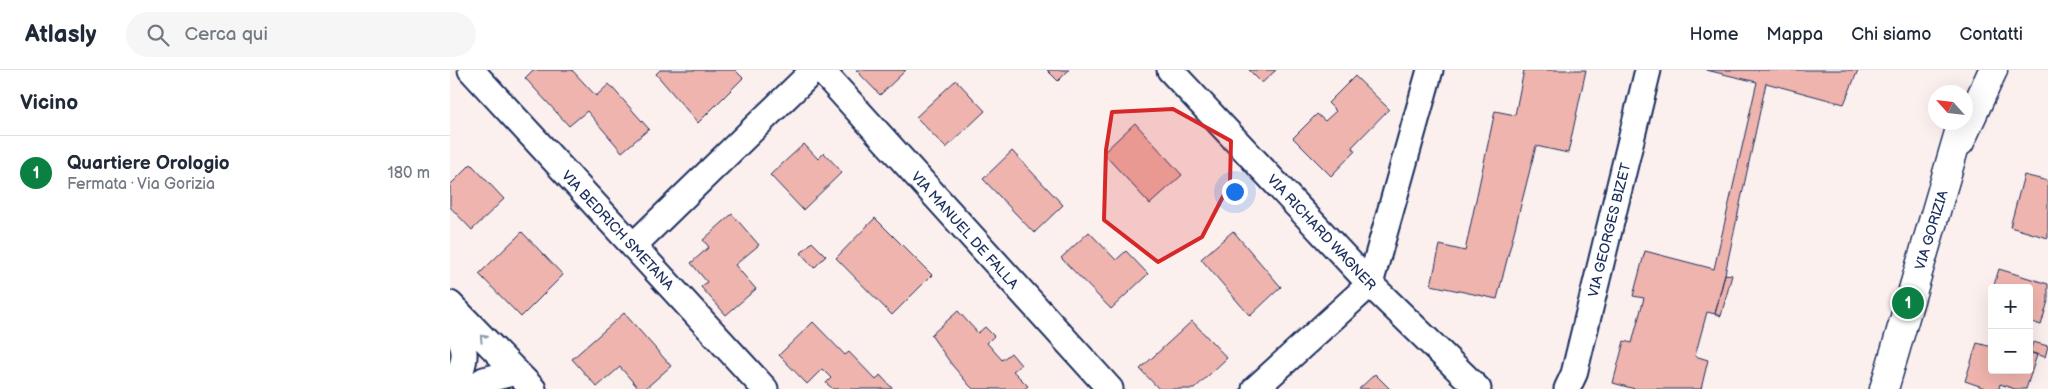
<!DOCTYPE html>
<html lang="it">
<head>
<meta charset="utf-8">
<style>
	body { margin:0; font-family:"Balsamiq Sans",sans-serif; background:#f6f6f7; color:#1f2937 }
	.controls { position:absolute; right:15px; bottom:15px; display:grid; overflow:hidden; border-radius:5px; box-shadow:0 5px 20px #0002 }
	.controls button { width:45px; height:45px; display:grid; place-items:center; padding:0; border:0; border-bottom:1px solid #e0e1e3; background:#fff; color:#1f2937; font:25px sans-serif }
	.compass { position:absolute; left:1478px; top:15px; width:45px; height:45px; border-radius:50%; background:#fff; box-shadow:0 5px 20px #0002; rotate:297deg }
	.you { position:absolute; left:784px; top:121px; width:18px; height:18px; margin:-12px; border:4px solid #fff; border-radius:50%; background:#1a73e8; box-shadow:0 0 0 8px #1a73e833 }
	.badge { display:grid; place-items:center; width:32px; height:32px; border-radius:50%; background:#0b8043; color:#fff; font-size:16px; font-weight:700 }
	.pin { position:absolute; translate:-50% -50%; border:2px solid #fff; box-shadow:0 1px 5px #0006 }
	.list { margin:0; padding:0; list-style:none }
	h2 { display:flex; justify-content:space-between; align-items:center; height:65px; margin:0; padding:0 20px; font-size:21px }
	h2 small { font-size:16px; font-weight:400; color:#747a83 }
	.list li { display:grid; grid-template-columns:32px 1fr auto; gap:15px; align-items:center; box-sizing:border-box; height:75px; padding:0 20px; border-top:1px solid #e0e1e3 }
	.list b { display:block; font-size:19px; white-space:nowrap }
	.list p { margin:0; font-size:16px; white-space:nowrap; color:#747a83 }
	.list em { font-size:16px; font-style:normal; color:#747a83 }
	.icon { flex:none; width:28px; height:28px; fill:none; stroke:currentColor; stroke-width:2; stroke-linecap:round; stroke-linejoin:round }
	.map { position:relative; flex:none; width:1598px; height:319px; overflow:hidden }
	header { display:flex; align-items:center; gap:30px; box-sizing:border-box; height:70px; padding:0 25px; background:#fff; border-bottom:1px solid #e0e1e3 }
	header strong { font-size:24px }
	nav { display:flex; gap:28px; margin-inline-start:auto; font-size:18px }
	.search { width:350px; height:45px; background:#f6f6f7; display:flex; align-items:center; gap:12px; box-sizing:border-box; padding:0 18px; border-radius:28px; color:#747a83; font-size:19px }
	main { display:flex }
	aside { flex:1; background:#fff }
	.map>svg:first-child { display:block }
	.building { fill:#efb4ad; stroke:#1b2f5e }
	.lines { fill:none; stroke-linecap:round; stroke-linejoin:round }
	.minor-casing { stroke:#1b2f5e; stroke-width:29 }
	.primary-casing { stroke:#1b2f5e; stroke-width:31 }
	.minor { stroke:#fff; stroke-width:25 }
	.primary { stroke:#fff; stroke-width:28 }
	.oneway { stroke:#8d97ae }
	.marked { fill:#d62828; fill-opacity:0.2; stroke:#d62828; stroke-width:4; stroke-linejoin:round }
	.labels { text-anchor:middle; stroke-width:4; stroke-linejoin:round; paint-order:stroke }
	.street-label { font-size:14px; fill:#1b2f5e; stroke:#fff }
</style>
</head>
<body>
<header>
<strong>Atlasly</strong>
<div class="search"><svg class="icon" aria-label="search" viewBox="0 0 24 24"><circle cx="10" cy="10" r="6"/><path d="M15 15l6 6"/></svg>Cerca qui</div>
<nav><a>Home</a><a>Mappa</a><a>Chi siamo</a><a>Contatti</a></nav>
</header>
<main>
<aside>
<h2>Vicino<small></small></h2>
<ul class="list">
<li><span class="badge">1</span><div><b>Quartiere Orologio</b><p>Fermata · Via Gorizia</p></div><em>180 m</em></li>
</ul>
</aside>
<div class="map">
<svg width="1598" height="319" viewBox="0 0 1598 319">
	<rect width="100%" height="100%" fill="#fcf0ef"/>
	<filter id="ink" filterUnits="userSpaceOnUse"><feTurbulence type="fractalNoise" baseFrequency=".02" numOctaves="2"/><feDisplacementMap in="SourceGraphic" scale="10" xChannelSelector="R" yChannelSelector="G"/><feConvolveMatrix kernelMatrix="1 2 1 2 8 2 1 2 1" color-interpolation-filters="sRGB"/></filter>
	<g filter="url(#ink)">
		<path class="building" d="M 83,0 L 122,0 L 146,26 L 159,14 L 199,59 L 172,82 L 137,41 L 119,56 L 75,8 Z
			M 210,0 L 285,0 L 293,8 L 248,53 L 206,4 Z
			M 406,0 L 456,0 L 430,25 Z
			M 597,0 L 619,0 L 608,11 Z
			M 799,0 L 826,0 L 812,13 Z
			M 1074,0 L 1136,0 L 1118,83 L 1086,76 L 1047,229 L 981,215 L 990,175 L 1015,181 L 1045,41 L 1065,45 Z
			M 1256,0 L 1408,0 L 1394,34 L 1316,13 L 1275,204 L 1265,244 L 1257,242 L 1245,286 L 1258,290 L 1251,319 L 1185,319 L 1163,313 L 1174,271 L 1182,273 L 1194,228 L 1183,226 L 1195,181 L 1264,199 L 1307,12 Z
			M 905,6 L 939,39 L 902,77 L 905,81 L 881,106 L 843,68 L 867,44 L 875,51 L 886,41 L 878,33 Z
			M 506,10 L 535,41 L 496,78 L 466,47 Z
			M 685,53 L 732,105 L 700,134 L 653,83 Z
			M 354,74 L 368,89 L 374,83 L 392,102 L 353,140 L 320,105 Z
			M 562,81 L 613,135 L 584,163 L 533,109 Z
			M 21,94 L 54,129 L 22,160 L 0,137 L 0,115 Z
			M 1574,105 L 1598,111 L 1598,168 L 1560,157 Z
			M 282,144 L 309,175 L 285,195 L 306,219 L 276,245 L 251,217 L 257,212 L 241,193 L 259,177 L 253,170 Z
			M 425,148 L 482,205 L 442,245 L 386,188 Z
			M 783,161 L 831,217 L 800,246 L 751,189 Z
			M 72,162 L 113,205 L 71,247 L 29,204 Z
			M 639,162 L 666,190 L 676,181 L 698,204 L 661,239 L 611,188 Z
			M 362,172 L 376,186 L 364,198 L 351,183 Z
			M 1549,199 L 1598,214 L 1598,231 L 1591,255 L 1579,251 L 1579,218 L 1543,218 Z
			M 1275,204 L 1282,205 L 1271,246 L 1265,244 Z
			M 508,241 L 528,263 L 535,257 L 544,266 L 537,273 L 552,290 L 561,283 L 571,295 L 563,301 L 578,316 L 574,319 L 523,319 L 519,315 L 502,295 L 481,265 Z
			M 174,243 L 221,296 L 195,319 L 189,319 L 170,297 L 147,317 L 122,289 Z
			M 742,251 L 777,288 L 744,319 L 709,319 L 690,299 Z
			M 363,252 L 395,285 L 399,282 L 426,310 L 430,305 L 443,319 L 383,319 L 376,313 L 381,308 L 372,299 L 357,314 L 329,285 Z
			M 1583,272 L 1598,276 L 1595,287 L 1580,282 Z
			M 1527,273 L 1542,277 L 1542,300 L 1579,300 L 1579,282 L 1587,285 L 1576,319 L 1565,319 L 1550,314 L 1549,319 L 1538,319 L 1515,311 Z
			M 925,304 L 940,319 L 909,319 Z"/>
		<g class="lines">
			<g class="minor-casing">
				<path id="minor" d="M 21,0 L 315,319
					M 371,0 L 660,319
					M 720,0 L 920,214 L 1028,319
					M 183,176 L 364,0
					M 0,234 L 83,319
					M 0,250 C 19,280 18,288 2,319
					M 20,319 L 34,310 L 66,302
					M 805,319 L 920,214 L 980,0
					M 1117,319 L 1124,304 L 1198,0"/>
			</g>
			<g class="primary-casing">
				<path id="primary" d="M 1510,72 L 1543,0
					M 1434,319 L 1512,52"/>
			</g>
			<use href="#minor" class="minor"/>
			<use href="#primary" class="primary"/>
		</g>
		<defs><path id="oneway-chevron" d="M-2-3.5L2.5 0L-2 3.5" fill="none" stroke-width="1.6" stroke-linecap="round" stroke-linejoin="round" transform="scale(1.25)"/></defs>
		<use class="oneway" href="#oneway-chevron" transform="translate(33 268) rotate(-134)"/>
	</g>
	<path class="marked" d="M 723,39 L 781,71 L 780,113 L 752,167 L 708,192 L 654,150 L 656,80 L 662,42 Z"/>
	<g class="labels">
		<g class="street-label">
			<text transform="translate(168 160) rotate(47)" y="5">VIA BEDRICH SMETANA</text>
			<text transform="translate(515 160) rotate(48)" y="5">VIA MANUEL DE FALLA</text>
			<text transform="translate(1159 160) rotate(-76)" y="5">VIA GEORGES BIZET</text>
			<text transform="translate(1481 160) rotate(-73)" y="5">VIA GORIZIA</text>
			<text transform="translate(872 162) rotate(47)" y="5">VIA RICHARD WAGNER</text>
		</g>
	</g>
</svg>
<div class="controls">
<button>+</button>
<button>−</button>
</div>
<svg class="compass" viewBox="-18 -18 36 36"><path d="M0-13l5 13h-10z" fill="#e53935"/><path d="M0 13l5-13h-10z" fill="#747a83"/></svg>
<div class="you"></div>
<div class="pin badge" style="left:1458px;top:233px">1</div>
</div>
</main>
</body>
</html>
